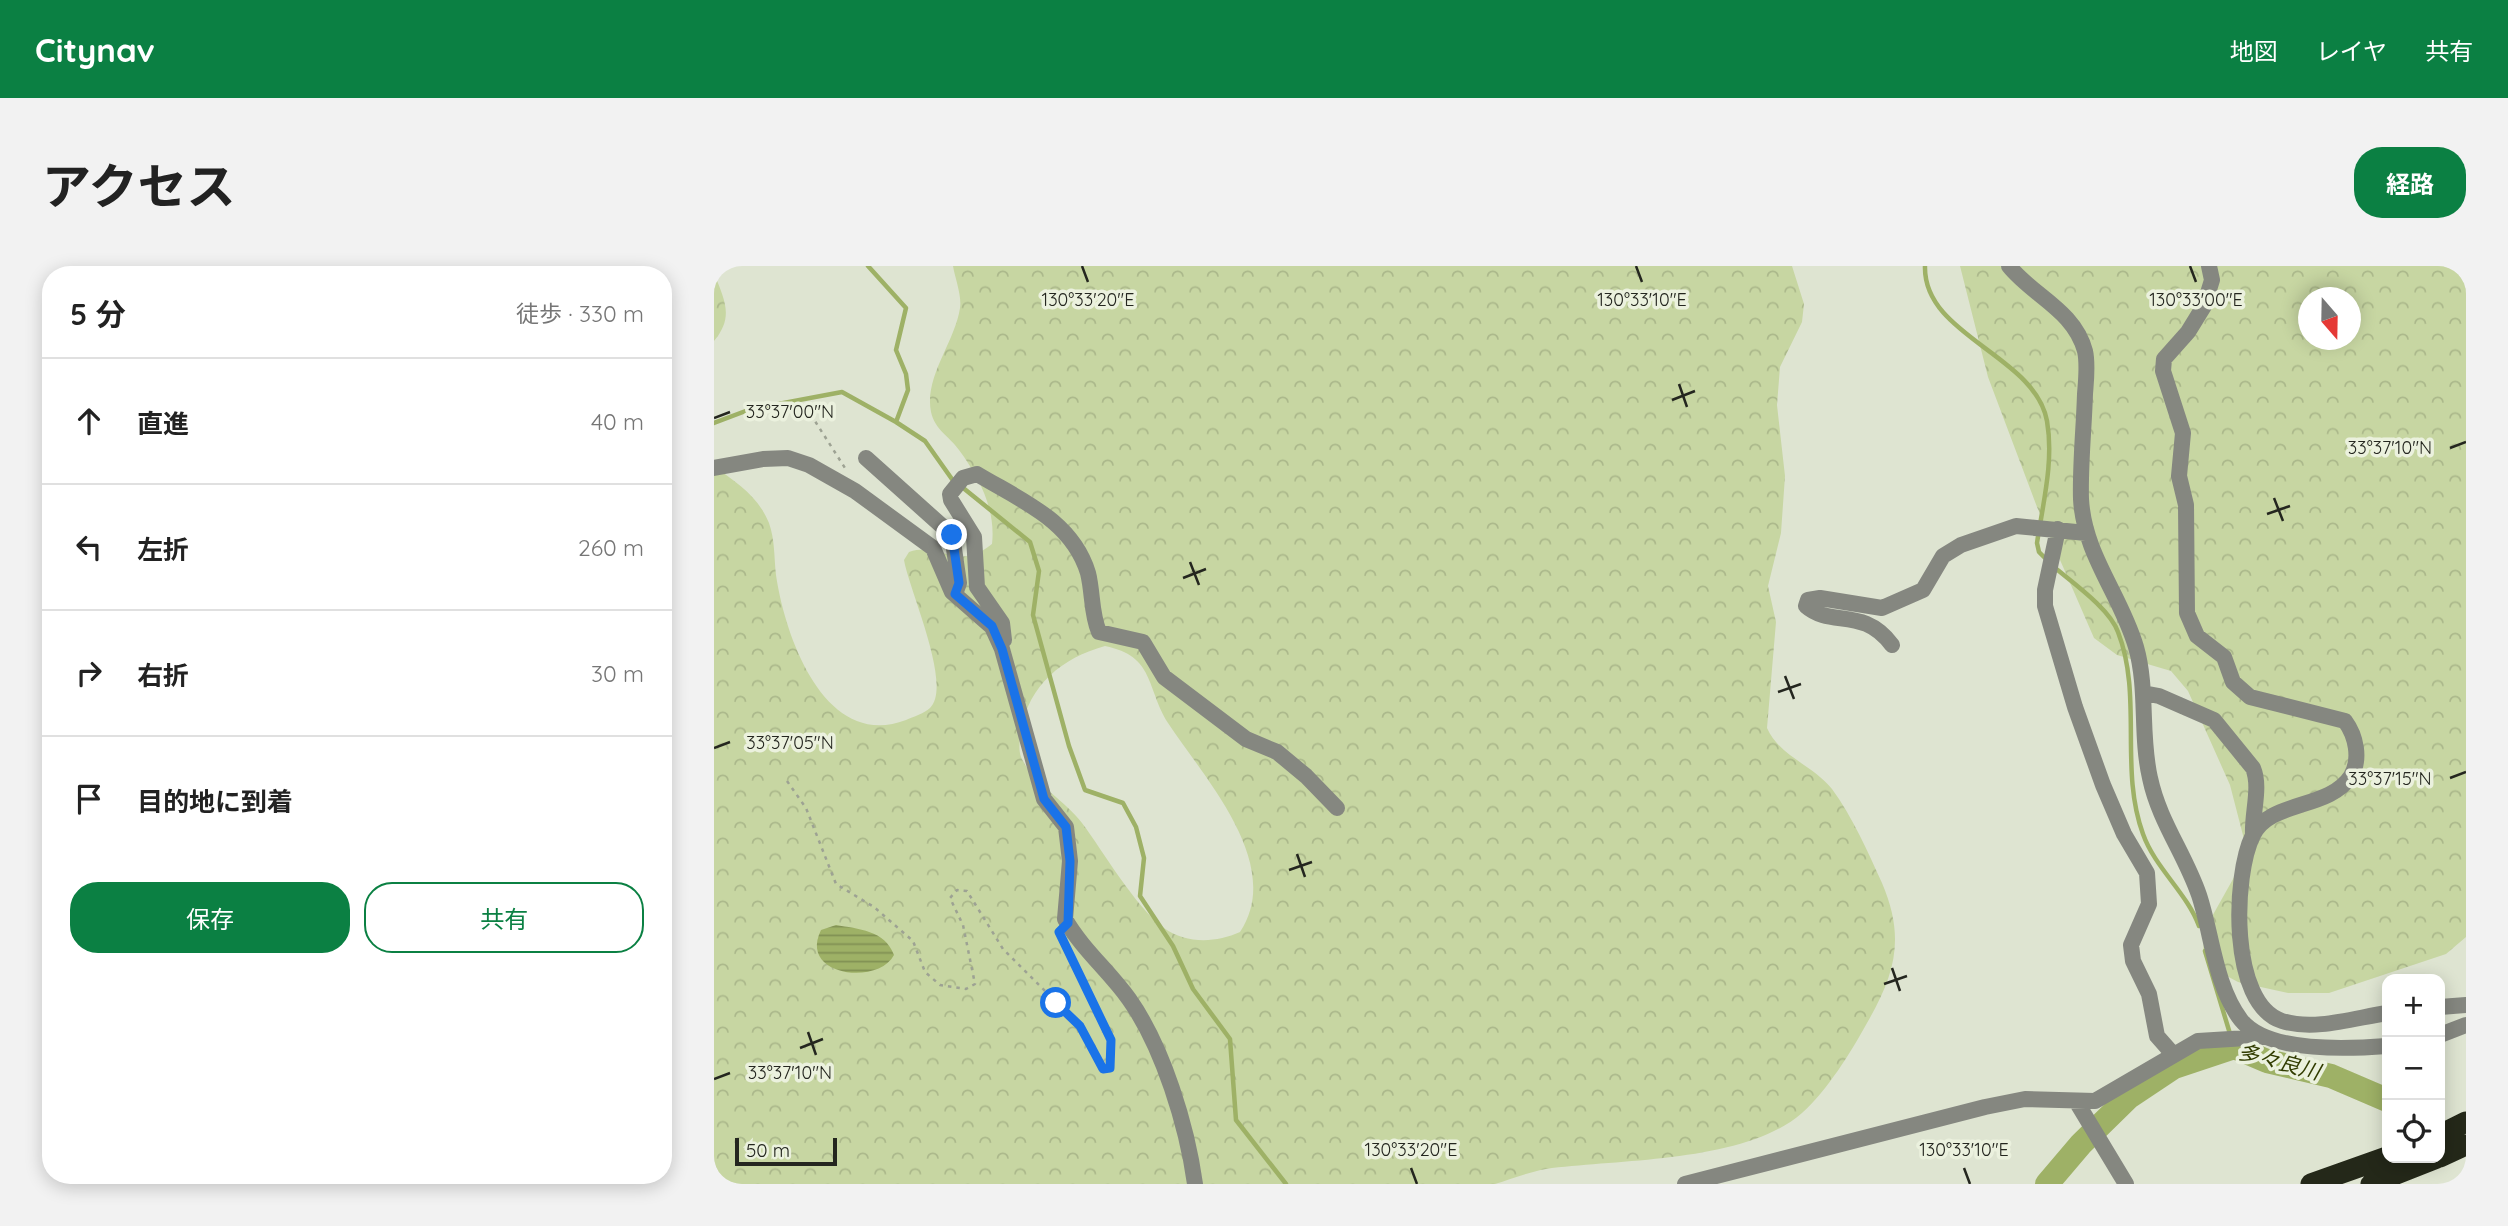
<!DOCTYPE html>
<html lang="ja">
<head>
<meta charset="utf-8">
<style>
	body { margin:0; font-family:Quicksand,"Noto Sans JP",sans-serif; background:#f2f2f2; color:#222 }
	.controls { position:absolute; right:21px; bottom:21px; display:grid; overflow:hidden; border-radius:14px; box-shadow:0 4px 18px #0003 }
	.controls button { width:63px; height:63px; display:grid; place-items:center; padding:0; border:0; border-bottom:2px solid #e0e0e0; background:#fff; color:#222; font:35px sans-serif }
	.compass { position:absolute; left:1584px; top:21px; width:63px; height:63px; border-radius:50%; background:#fff; box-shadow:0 4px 18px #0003; rotate:160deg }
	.scale { position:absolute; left:21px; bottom:18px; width:102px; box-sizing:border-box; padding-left:7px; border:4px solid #24261f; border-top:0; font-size:19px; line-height:24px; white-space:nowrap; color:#24261f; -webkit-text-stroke:5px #ebf1de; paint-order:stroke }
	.stop { position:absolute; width:21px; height:21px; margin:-16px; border:5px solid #1a73e8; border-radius:50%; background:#fff }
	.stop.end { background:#1a73e8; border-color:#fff; box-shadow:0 2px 7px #0008 }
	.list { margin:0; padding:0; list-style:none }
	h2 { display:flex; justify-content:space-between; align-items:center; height:91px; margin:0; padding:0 28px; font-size:30px }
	h2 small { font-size:23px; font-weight:400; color:#767676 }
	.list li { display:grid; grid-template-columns:46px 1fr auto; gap:21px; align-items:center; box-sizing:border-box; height:126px; padding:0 28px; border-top:2px solid #e0e0e0 }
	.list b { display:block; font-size:26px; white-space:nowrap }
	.list em { font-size:23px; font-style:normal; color:#767676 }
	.actions { display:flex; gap:14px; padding:21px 28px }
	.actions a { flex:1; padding:16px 0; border:2px solid #0b8043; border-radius:28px; text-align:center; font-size:24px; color:#0b8043 }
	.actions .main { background:#0b8043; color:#fff }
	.icon { flex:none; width:38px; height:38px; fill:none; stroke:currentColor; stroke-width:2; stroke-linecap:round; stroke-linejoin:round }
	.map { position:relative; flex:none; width:1752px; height:918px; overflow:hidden; border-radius:28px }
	header { display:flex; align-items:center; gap:42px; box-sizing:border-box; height:98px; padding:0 35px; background:#0b8043; color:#fff }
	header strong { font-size:33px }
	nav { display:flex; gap:38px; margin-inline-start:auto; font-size:24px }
	.intro { display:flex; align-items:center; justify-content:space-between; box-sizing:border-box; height:168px; padding:0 42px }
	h1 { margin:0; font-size:49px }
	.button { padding:18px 32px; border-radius:28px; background:#0b8043; color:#fff; font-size:24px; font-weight:700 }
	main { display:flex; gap:42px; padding:0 42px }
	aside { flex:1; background:#fff; border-radius:28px; box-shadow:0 4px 18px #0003 }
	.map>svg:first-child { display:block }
	.forest { fill:url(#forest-crowns); fill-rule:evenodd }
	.water { fill:url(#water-rules) }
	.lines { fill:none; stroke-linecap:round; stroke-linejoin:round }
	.stream { stroke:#9eb166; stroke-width:4.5 }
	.river { stroke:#9eb166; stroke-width:24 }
	.path { stroke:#9da293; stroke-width:2.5; stroke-dasharray:3.5 5; stroke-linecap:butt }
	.minor { stroke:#858780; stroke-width:16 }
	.highway { stroke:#242819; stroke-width:21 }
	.route { stroke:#1a73e8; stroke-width:9 }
	.ticks { fill:none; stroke:#24261f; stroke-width:2.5 }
	.labels { text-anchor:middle; stroke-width:7; stroke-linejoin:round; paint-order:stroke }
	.water-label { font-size:21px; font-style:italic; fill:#313c01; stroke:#ebf1de }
	.ticks-label { font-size:18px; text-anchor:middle; fill:#24261f; stroke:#ebf1de; stroke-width:7; stroke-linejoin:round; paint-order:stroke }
</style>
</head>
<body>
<header>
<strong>Citynav</strong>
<nav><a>地図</a><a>レイヤ</a><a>共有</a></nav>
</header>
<div class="intro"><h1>アクセス</h1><a class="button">経路</a></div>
<main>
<aside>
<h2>5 分<small>徒歩 · 330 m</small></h2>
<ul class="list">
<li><svg class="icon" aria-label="ahead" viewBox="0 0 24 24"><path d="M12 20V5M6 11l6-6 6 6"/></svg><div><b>直進</b></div><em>40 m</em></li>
<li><svg class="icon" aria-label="left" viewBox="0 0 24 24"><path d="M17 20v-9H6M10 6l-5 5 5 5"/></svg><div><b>左折</b></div><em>260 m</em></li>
<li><svg class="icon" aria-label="right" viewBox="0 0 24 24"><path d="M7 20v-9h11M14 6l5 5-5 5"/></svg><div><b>右折</b></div><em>30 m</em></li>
<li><svg class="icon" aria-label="arrive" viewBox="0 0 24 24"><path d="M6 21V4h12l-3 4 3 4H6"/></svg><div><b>目的地に到着</b></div></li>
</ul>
<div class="actions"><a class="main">保存</a><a>共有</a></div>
</aside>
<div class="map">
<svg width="1752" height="918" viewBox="0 0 1752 918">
	<defs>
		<pattern id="forest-crowns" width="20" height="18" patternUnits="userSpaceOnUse" patternTransform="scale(1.75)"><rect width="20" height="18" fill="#c7d6a2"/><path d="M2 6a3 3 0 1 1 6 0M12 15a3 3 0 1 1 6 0" fill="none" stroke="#abb88b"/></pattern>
		<pattern id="water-rules" width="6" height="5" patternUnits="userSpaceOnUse" patternTransform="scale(1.75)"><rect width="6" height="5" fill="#9eb166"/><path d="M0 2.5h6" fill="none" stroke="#819053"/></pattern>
	</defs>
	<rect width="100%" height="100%" fill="#dee4d1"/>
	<path class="forest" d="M 239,0 L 1078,0 L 1090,38 L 1088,56 L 1066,101 L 1063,139 L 1071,210 L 1067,267 L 1054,320 L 1062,356 L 1053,462 C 1066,491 1099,499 1118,523 C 1138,550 1154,586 1168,617 C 1191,671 1182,707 1153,757 C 1137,786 1113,825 1088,847 C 1031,897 905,893 832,903 C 815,906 797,913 781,918 L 0,918 L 0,200 C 23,217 44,230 55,257 C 61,274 60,291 62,309 C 71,371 111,485 192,454 C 199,451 211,447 216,442 C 239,420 195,324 190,294 L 195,286 C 228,275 242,307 278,278 C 282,243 265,211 245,184 C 235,170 221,164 217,146 C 210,111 241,76 246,42 C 248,30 241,12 239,0 ZM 391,380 C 441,390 432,422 454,457 C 490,512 571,598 526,666 C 502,677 472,678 450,662 C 422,642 389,585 368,557 C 351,534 318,517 307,491 C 304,482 306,473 307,464 C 315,419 348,392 391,380 Z
		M 1246,0 L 1752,0 L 1752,671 L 1732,688 L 1615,727 L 1574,727 L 1524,716 L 1494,700 L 1489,686 L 1491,663 L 1528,597 L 1531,577 L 1516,519 L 1474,425 L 1457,405 L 1403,389 L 1380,372 L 1323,241 L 1274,111 ZM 1594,32 L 1636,32 L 1636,74 L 1594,74 Z
		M 0,7 C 11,35 20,51 0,75 Z"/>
	<path class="water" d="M 122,659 C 144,663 171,664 180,689 C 164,720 84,710 107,664 Z"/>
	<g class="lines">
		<path class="stream" d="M 154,0 L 192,42 L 182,84 L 192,108 L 194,124 L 182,156 L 211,175 L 240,216
			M 1211,0 C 1209,70 1321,89 1333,155 C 1340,195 1329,237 1323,277 L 1325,286 L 1334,295
			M 0,157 L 37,143 L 128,126 L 182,156
			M 248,221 L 316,276 L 325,305 L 319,349 L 355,480 L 371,524 L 409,537 L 422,561 L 430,592 L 426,630 L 459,680 L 479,723 L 516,773 L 522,854 L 572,918
			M 1340,301 C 1359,317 1396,343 1404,366 C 1429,430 1405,503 1429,568 C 1441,602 1473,627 1485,660
			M 1491,685 L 1520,781"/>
		<path class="river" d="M 1333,918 L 1367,878 L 1415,831 L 1460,801 L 1520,781 L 1553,795 L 1617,810 L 1673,834"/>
		<path class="path" d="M 83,139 L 86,144 L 99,152 L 131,202
			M 73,515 L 92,542 L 122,618 L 160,641 L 199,675 L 211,706 L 226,719 L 252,723 L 261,718 L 249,659 L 236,632 L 243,624 L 253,625 L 289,683 L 366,760 L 386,799 L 392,803 L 398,800 C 399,756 371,718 351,680"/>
		<path class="minor" d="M 1295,0 C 1319,30 1360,44 1371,85 C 1374,98 1372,115 1371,128 C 1370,162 1366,199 1367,233 C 1370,289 1407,329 1422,381 C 1434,423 1426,469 1436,512 C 1445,555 1471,588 1485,629 C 1498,668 1501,720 1527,754 C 1553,787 1634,783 1673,780
			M 1495,0 L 1498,14 L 1490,40 L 1474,66 L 1450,93 L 1449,105 L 1469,167 L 1465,210 L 1472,239 L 1473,347 L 1483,370 L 1510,391 L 1519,416 L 1536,431 L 1631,455 C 1642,470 1647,493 1637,510 C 1615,544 1556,534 1539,569 C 1519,609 1515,738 1568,755 C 1601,765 1640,752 1673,747
			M 152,192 L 238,269 L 245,317 L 241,328
			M 0,202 L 49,193 L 74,192 L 95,199 L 141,225 L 219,282 L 238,326 L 278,361 L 288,383 L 330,533 L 352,561 L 356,595 L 351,653 C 368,683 395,705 415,733 C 449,781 473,860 481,918
			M 1344,263 L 1331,324 L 1331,340 L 1361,441 L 1389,519 L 1410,568 L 1433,607 L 1435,638 L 1417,679 L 1419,695 L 1435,728 L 1443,770 L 1458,787
			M 290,374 L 288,357 L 263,321 L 260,271 L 237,234 L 236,228 L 249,212 L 263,208 C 306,234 358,254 374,307 C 379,327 377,348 385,366 L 429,376 L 450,411 L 532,473 L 563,486 L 592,510 L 623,542
			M 1178,379 C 1149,340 1117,362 1092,340 L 1094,334 L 1106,332 L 1168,342 L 1209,324 L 1229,290 L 1247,279 L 1302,260 L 1372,267
			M 1429,427 L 1445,430 L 1500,454 L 1539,502 C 1547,521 1538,546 1539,568
			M 1726,741 L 1752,739
			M 1726,769 L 1752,759
			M 1362,835 L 1412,918
			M 971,918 L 1271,841 L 1311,833 L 1381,835 L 1484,775 L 1549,771"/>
		<path class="highway" d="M 1726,869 L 1752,856
			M 1726,891 L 1752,879
			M 1597,918 L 1673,891
			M 1657,918 L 1723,892"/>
	</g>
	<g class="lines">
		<path class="route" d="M 238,269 L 245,317 L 241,328 L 278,360 L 288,383 L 330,533 L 352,561 L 356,595 L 354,657 L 345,666 L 397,774 L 396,802 L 389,803 L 366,760 L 342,737"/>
	</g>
	<path class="ticks" d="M 368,0 L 374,16M 922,0 L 928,16M 1476,0 L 1482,16M 965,118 L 973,141M 958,134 L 981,125M 0,152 L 16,146M 1736,182 L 1752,176M 1560,232 L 1569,255M 1553,248 L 1576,240M 476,296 L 485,319M 469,312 L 492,303M 1071,410 L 1080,433M 1064,426 L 1087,418M 0,482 L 16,476M 1736,512 L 1752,506M 583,588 L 591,611M 575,604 L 598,596M 1178,702 L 1186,725M 1170,718 L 1193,710M 94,766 L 102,789M 86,782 L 109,773M 0,813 L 16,807M 697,902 L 703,918M 1250,902 L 1256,918"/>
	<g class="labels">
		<g class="water-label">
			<text transform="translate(1565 796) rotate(15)" y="7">多々良川</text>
		</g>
	</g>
	<g class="ticks-label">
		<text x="1482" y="40">130°33'00"E</text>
		<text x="374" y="40">130°33'20"E</text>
		<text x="928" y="40">130°33'10"E</text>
		<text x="76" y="152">33°37'00"N</text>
		<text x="1676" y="188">33°37'10"N</text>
		<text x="76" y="483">33°37'05"N</text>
		<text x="1676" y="519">33°37'15"N</text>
		<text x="76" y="813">33°37'10"N</text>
		<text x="697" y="890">130°33'20"E</text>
		<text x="1250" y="890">130°33'10"E</text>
	</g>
</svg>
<div class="controls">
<button>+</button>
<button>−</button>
<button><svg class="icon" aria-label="locate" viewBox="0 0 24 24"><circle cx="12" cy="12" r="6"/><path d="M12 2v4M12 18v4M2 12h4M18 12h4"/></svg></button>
</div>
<svg class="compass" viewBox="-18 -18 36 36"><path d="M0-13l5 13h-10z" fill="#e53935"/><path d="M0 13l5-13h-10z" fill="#767676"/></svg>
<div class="scale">50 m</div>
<div class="stop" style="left:342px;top:737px"></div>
<div class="stop end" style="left:238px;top:269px"></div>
</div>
</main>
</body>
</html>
